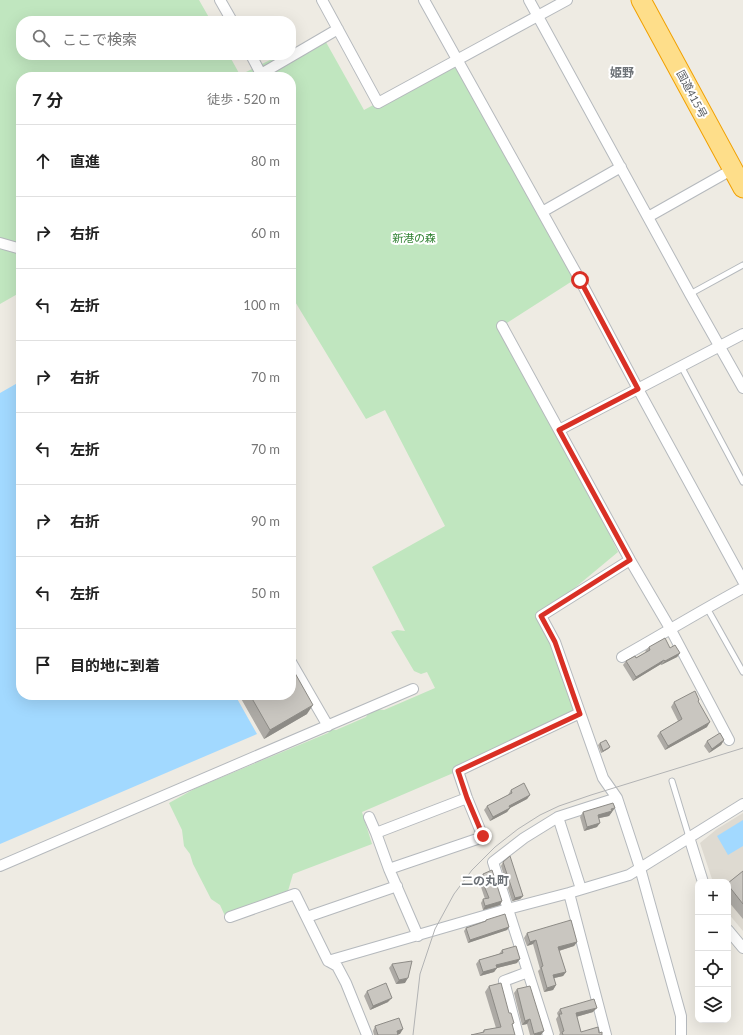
<!DOCTYPE html>
<html lang="ja">
<head>
<meta charset="utf-8">
<style>
	body { margin:0; font-family:Lato,"Noto Sans JP",sans-serif; background:#f2f2f2; color:#222 }
	.controls { position:absolute; right:12px; bottom:12px; display:grid; overflow:hidden; border-radius:8px; box-shadow:0 4px 16px #0002 }
	.controls button { width:36px; height:36px; display:grid; place-items:center; padding:0; border:0; border-bottom:1px solid #e0e0e0; background:#fff; color:#222; font:20px sans-serif }
	.stop { position:absolute; width:12px; height:12px; margin:-9px; border:3px solid #d93025; border-radius:50%; background:#fff }
	.stop.end { background:#d93025; border-color:#fff; box-shadow:0 1px 4px #0008 }
	.list { margin:0; padding:0; list-style:none }
	h2 { display:flex; justify-content:space-between; align-items:center; height:52px; margin:0; padding:0 16px; font-size:17px }
	h2 small { font-size:13px; font-weight:400; color:#767676 }
	.list li { display:grid; grid-template-columns:26px 1fr auto; gap:12px; align-items:center; box-sizing:border-box; height:72px; padding:0 16px; border-top:1px solid #e0e0e0 }
	.list b { display:block; font-size:15px; white-space:nowrap }
	.list em { font-size:13px; font-style:normal; color:#767676 }
	.icon { flex:none; width:22px; height:22px; fill:none; stroke:currentColor; stroke-width:2; stroke-linecap:round; stroke-linejoin:round }
	.map { position:relative; flex:none; width:743px; height:1035px; overflow:hidden }
	.search { position:absolute; background:#fff; box-shadow:0 4px 16px #0002; left:16px; top:16px; width:280px; height:44px; display:flex; align-items:center; gap:10px; box-sizing:border-box; padding:0 14px; border-radius:16px; color:#767676; font-size:15px }
	.panel { position:absolute; background:#fff; box-shadow:0 4px 16px #0002; left:16px; top:72px; width:280px; height:628px; border-radius:16px }
	.map>svg:first-child { display:block }
	.education { fill:#dedad1 }
	.green { fill:#c0e6bf }
	.water { fill:#a2d9ff }
	.lines { fill:none; stroke-linecap:round; stroke-linejoin:round }
	.lane-casing { stroke:#b5b9bd; stroke-width:7 }
	.street-casing { stroke:#b5b9bd; stroke-width:12 }
	.highway-casing { stroke:#f1a000; stroke-width:21 }
	.lane { stroke:#fff; stroke-width:5 }
	.street { stroke:#fff; stroke-width:10 }
	.highway { stroke:#fede8a; stroke-width:19 }
	.tram { stroke:#b2b3b4; stroke-width:1 }
	.wall { fill:#adaaa5 }
	.shaded-wall { fill:#8d8b86 }
	.building { fill:#c9c6c0; stroke:#8d8b86 }
	.route { stroke:#d93025; stroke-width:5 }
	.labels { text-anchor:middle; stroke-width:4; stroke-linejoin:round; paint-order:stroke }
	.street-label { font-size:11px; fill:#5b5f64; stroke:#fff }
	.park-label { font-size:11px; fill:#338335; stroke:#fff }
	.neighbourhood-label { font-size:12px; font-weight:bold; fill:#6c7176; stroke:#fff }
</style>
</head>
<body>
<div class="map">
<svg width="743" height="1035" viewBox="0 0 743 1035">
	<rect width="100%" height="100%" fill="#eeebe3"/>
	<path class="education" d="M 743,813 L 743,931 L 728,913 L 728,882 L 713,882 L 700,843 L 717,829 Z"/>
	<path class="green" d="M 0,0 L 199,0 L 211,21 L 21,21 L 21,55 L 229,55 L 240,75 L 280,55 L 291,55 L 291,50 L 322,35 L 364,110 L 457,60 L 577,278 L 502,326 L 559,430 L 618,552 L 541,616 L 580,713 L 458,771 L 362,812 L 372,844 L 293,874 L 288,891 L 225,916 L 220,905 L 211,899 L 193,864 L 190,854 L 184,846 L 182,830 L 169,803 L 196,788 L 328,733 L 331,729 L 336,730 L 366,717 L 368,714 L 377,709 L 384,710 L 435,688 L 427,672 L 421,674 L 414,671 L 391,632 L 397,630 L 405,631 L 372,567 L 445,526 L 385,410 L 366,419 L 291,295 L 291,77 L 21,77 L 21,292 L 0,304 Z"/>
	<path class="water" d="M 21,381 L 21,695 L 235,695 L 257,734 L 0,844 L 0,393 Z
		M 743,820 L 743,846 L 728,855 L 717,836 Z"/>
	<g class="lines">
		<g class="lane-casing">
			<path id="lane" d="M 690,294 L 743,265
				M 681,366 L 743,482
				M 707,608 L 743,672
				M 672,781 L 689,837"/>
		</g>
		<g class="street-casing">
			<path id="street" d="M 220,0 L 232,21
				M 322,0 L 378,103 L 567,0
				M 424,0 L 580,280 L 638,389 L 743,581
				M 529,0 L 690,294 L 743,388
				M 251,55 L 261,74 L 338,29
				M 542,212 L 621,167
				M 648,217 L 733,169
				M 0,243 L 21,249
				M 502,326 L 630,560 L 671,630 L 729,740
				M 559,430 L 743,334
				M 630,560 L 541,616 L 555,642 L 603,778 L 617,798 L 640,868 L 681,1016 L 681,1035
				M 622,657 C 663,634 702,610 743,588
				M 291,662 L 328,726
				M 369,817 L 376,833 L 389,869 L 418,936
				M 558,817 L 581,889
				M 376,833 L 467,798
				M 689,837 L 703,882
				M 0,866 L 413,689
				M 389,869 L 483,837 L 467,798 L 458,771 L 580,713
				M 569,893 L 606,1035
				M 230,917 L 295,894 L 328,961 L 337,966 L 346,983 L 367,1035
				M 307,917 L 397,886
				M 728,930 L 743,948
				M 328,961 L 508,909 L 569,893 L 629,875 L 743,804
				M 518,1035 L 504,981 L 528,972
				M 548,1035 L 493,862 L 524,838 L 558,817 L 617,798"/>
		</g>
		<g class="highway-casing">
			<path id="highway" d="M 641,0 L 743,188"/>
		</g>
		<use href="#lane" class="lane"/>
		<use href="#street" class="street"/>
		<use href="#highway" class="highway"/>
		<path class="tram" d="M 413,1035 L 420,974 L 435,929 L 454,894 L 472,870 L 495,847 L 518,829 L 540,815 L 559,806 L 591,795 L 743,748"/>
	</g>
	<path class="wall" d="M 649,647 L 670,648 L 680,653 L 677,657 L 661,665 L 661,664 L 633,681 L 623,665 L 626,661 L 636,658 L 646,652 L 645,651 Z
		M 239,695 L 291,695 L 307,714 L 264,739 Z
		M 674,702 L 698,702 L 707,727 L 665,750 L 657,736 L 660,732 L 678,721 L 671,707 Z
		M 724,740 L 721,745 L 709,753 L 704,746 L 707,741 Z
		M 600,743 L 610,747 L 608,749 L 601,753 L 598,745 Z
		M 511,790 L 530,795 L 527,799 L 510,808 L 507,812 L 490,821 L 484,810 L 487,806 L 508,795 Z
		M 583,812 L 612,812 L 609,816 L 599,818 L 597,827 L 584,831 L 580,817 Z
		M 503,862 L 523,896 L 520,899 L 512,901 L 501,866 Z
		M 743,871 L 743,919 L 728,901 L 728,883 Z
		M 483,874 L 502,901 L 500,905 L 483,910 L 481,903 L 483,899 L 485,899 L 479,881 L 481,879 L 480,877 Z
		M 486,920 L 509,927 L 507,930 L 468,943 L 464,931 L 466,928 L 485,922 Z
		M 527,933 L 577,942 L 574,946 L 559,951 L 566,972 L 563,976 L 554,978 L 556,985 L 553,990 L 544,992 L 538,971 L 540,969 L 533,944 L 527,946 L 524,938 Z
		M 502,950 L 517,963 L 497,968 L 494,972 L 480,976 L 476,964 L 479,960 L 499,954 Z
		M 392,964 L 405,983 L 396,984 L 389,968 Z
		M 489,986 L 509,1013 L 514,1023 L 512,1025 L 482,1033 L 484,1030 L 496,1028 L 485,992 Z
		M 517,989 L 541,1035 L 530,1035 L 527,1024 L 522,1025 L 514,993 Z
		M 367,991 L 388,1002 L 370,1010 L 364,996 Z
		M 560,1009 L 593,1012 L 576,1017 L 581,1032 L 599,1033 L 602,1035 L 559,1035 L 560,1033 L 556,1019 L 558,1016 L 557,1013 Z
		M 375,1026 L 400,1034 L 398,1034 L 398,1035 L 374,1035 L 373,1031 Z"/>
	<path class="shaded-wall" d="M 680,653 L 677,657 L 661,665 L 665,661 Z
		M 664,660 L 661,664 L 633,681 L 636,677 Z
		M 313,705 L 307,714 L 264,739 L 270,730 Z
		M 710,722 L 707,727 L 665,750 L 668,746 Z
		M 724,740 L 721,745 L 709,753 L 712,749 Z
		M 610,747 L 608,749 L 601,753 L 603,751 Z
		M 530,795 L 527,799 L 510,808 L 507,812 L 490,821 L 493,817 L 509,806 Z
		M 615,808 L 609,816 L 595,819 L 598,815 Z
		M 600,823 L 597,827 L 584,831 L 587,827 Z
		M 523,896 L 520,899 L 512,901 L 515,898 Z
		M 502,901 L 500,905 L 483,910 L 485,906 Z
		M 509,927 L 507,930 L 468,943 L 470,940 Z
		M 536,940 L 533,944 L 527,946 L 530,942 Z
		M 577,942 L 574,946 L 555,952 L 558,947 Z
		M 520,959 L 517,963 L 497,968 L 494,972 L 480,976 L 483,972 L 496,965 Z
		M 566,972 L 563,976 L 550,979 L 553,975 Z
		M 408,978 L 405,983 L 396,984 L 399,980 Z
		M 556,985 L 553,990 L 544,992 L 547,988 Z
		M 392,998 L 388,1002 L 370,1010 L 373,1006 Z
		M 597,1008 L 593,1012 L 572,1018 L 576,1013 Z
		M 530,1019 L 527,1024 L 522,1025 L 525,1021 Z
		M 403,1029 L 400,1034 L 395,1035 L 397,1031 Z
		M 544,1031 L 541,1035 L 534,1035 L 534,1034 Z"/>
	<path class="building" d="M 665,638 L 670,648 L 675,645 L 680,653 L 665,661 L 664,660 L 636,677 L 626,661 L 635,656 L 636,658 L 650,650 L 649,647 Z
		M 291,666 L 313,705 L 270,730 L 250,695 L 291,695 Z
		M 695,691 L 699,700 L 698,701 L 710,722 L 668,746 L 660,732 L 682,719 L 674,702 Z
		M 720,733 L 724,740 L 712,749 L 707,741 Z
		M 606,740 L 610,747 L 603,751 L 600,743 Z
		M 524,783 L 530,795 L 509,806 L 510,808 L 493,817 L 487,806 L 512,793 L 511,790 Z
		M 613,803 L 615,808 L 611,809 L 612,811 L 598,815 L 600,823 L 587,827 L 583,812 Z
		M 510,856 L 523,896 L 515,898 L 503,862 Z
		M 492,870 L 502,901 L 485,906 L 483,899 L 489,898 L 481,878 L 484,877 L 483,874 Z
		M 743,871 L 743,904 L 728,885 L 728,883 Z
		M 505,914 L 509,927 L 470,940 L 466,928 L 486,921 L 486,920 Z
		M 571,920 L 577,942 L 558,947 L 566,972 L 553,975 L 556,985 L 547,988 L 541,967 L 543,966 L 536,940 L 530,942 L 527,933 Z
		M 516,946 L 520,959 L 496,965 L 497,968 L 483,972 L 479,960 L 503,953 L 502,950 Z
		M 412,961 L 408,978 L 399,980 L 392,964 Z
		M 386,983 L 392,998 L 373,1006 L 367,991 Z
		M 501,983 L 509,1013 L 511,1013 L 514,1023 L 512,1024 L 515,1035 L 471,1035 L 484,1032 L 484,1030 L 501,1027 L 489,986 Z
		M 530,986 L 544,1031 L 534,1034 L 530,1019 L 525,1021 L 517,989 Z
		M 594,999 L 597,1008 L 576,1013 L 581,1032 L 598,1027 L 599,1033 L 602,1032 L 602,1035 L 563,1035 L 562,1032 L 564,1031 L 559,1014 L 562,1014 L 560,1009 Z
		M 399,1018 L 403,1029 L 397,1031 L 398,1035 L 378,1035 L 375,1026 Z"/>
	<g class="lines">
		<path class="route" d="M 483,836 L 467,798 L 458,771 L 580,714 L 555,642 L 541,616 L 630,560 L 559,430 L 638,389 L 580,280"/>
	</g>
	<g class="labels">
		<g class="street-label">
			<text transform="translate(692 94) rotate(62)" y="4">国道415号</text>
		</g>
		<g class="park-label">
			<text x="414" y="242">新港の森</text>
		</g>
		<g class="neighbourhood-label">
			<text x="622" y="77">姫野</text>
			<text x="485" y="885">二の丸町</text>
		</g>
	</g>
</svg>
<div class="controls">
<button>+</button>
<button>−</button>
<button><svg class="icon" aria-label="locate" viewBox="0 0 24 24"><circle cx="12" cy="12" r="6"/><path d="M12 2v4M12 18v4M2 12h4M18 12h4"/></svg></button>
<button><svg class="icon" aria-label="layers" viewBox="0 0 24 24"><path d="M12 4l9 5-9 5-9-5zM3 14l9 5 9-5"/></svg></button>
</div>
<div class="stop" style="left:580px;top:280px"></div>
<div class="stop end" style="left:483px;top:836px"></div>
<div class="search"><svg class="icon" aria-label="search" viewBox="0 0 24 24"><circle cx="10" cy="10" r="6"/><path d="M15 15l6 6"/></svg>ここで検索</div>
<section class="panel">
<h2>7 分<small>徒歩 · 520 m</small></h2>
<ul class="list">
<li><svg class="icon" aria-label="ahead" viewBox="0 0 24 24"><path d="M12 20V5M6 11l6-6 6 6"/></svg><div><b>直進</b></div><em>80 m</em></li>
<li><svg class="icon" aria-label="right" viewBox="0 0 24 24"><path d="M7 20v-9h11M14 6l5 5-5 5"/></svg><div><b>右折</b></div><em>60 m</em></li>
<li><svg class="icon" aria-label="left" viewBox="0 0 24 24"><path d="M17 20v-9H6M10 6l-5 5 5 5"/></svg><div><b>左折</b></div><em>100 m</em></li>
<li><svg class="icon" aria-label="right" viewBox="0 0 24 24"><path d="M7 20v-9h11M14 6l5 5-5 5"/></svg><div><b>右折</b></div><em>70 m</em></li>
<li><svg class="icon" aria-label="left" viewBox="0 0 24 24"><path d="M17 20v-9H6M10 6l-5 5 5 5"/></svg><div><b>左折</b></div><em>70 m</em></li>
<li><svg class="icon" aria-label="right" viewBox="0 0 24 24"><path d="M7 20v-9h11M14 6l5 5-5 5"/></svg><div><b>右折</b></div><em>90 m</em></li>
<li><svg class="icon" aria-label="left" viewBox="0 0 24 24"><path d="M17 20v-9H6M10 6l-5 5 5 5"/></svg><div><b>左折</b></div><em>50 m</em></li>
<li><svg class="icon" aria-label="arrive" viewBox="0 0 24 24"><path d="M6 21V4h12l-3 4 3 4H6"/></svg><div><b>目的地に到着</b></div></li>
</ul>
</section>
</div>
</body>
</html>
